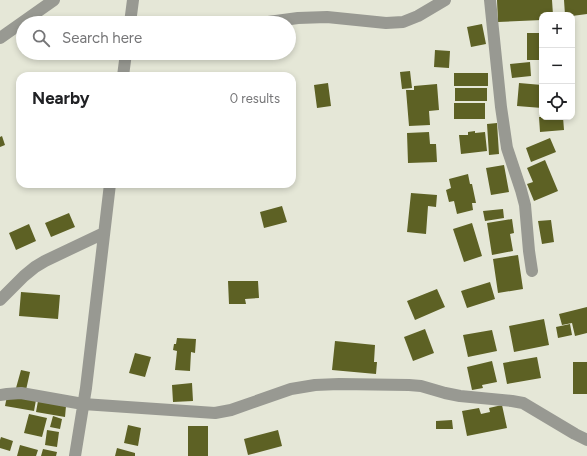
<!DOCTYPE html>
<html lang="en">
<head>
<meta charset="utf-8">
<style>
	body { margin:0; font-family:Figtree,sans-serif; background:#f6f6f6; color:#202124 }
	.controls { position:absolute; right:12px; top:12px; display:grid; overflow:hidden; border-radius:8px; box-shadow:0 2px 6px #0003 }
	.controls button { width:36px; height:36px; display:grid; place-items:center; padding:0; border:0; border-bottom:1px solid #e0e0e0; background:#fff; color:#202124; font:20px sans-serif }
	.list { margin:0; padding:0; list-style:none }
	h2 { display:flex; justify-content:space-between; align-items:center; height:52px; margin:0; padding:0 16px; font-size:17px }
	h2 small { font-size:13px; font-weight:400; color:#757577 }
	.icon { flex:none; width:22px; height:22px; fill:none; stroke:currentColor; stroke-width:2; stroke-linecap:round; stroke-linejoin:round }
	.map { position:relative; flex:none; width:587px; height:456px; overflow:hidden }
	.search { position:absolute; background:#fff; box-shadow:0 2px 6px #0003; left:16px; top:16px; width:280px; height:44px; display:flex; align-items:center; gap:10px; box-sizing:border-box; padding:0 14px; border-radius:22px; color:#757577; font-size:15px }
	.panel { position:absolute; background:#fff; box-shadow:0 2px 6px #0003; left:16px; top:72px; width:280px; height:116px; border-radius:12px }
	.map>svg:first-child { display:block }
	.building { fill:#5d6124 }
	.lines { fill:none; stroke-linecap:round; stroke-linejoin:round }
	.minor { stroke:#989992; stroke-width:12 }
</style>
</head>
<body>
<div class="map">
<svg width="587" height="456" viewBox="0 0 587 456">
	<rect width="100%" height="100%" fill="#e5e7d7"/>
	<path class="building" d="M 497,0 L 552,0 L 553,15 L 542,15 L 542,20 L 498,22 Z
		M 564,0 L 587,0 L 587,14 L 572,16 L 565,15 Z
		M 482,24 L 486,44 L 471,47 L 467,27 Z
		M 527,33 L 542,33 L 542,60 L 527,60 Z
		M 435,50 L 450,51 L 449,68 L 434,67 Z
		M 530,62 L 531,76 L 512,78 L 510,64 Z
		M 410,71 L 412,88 L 402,89 L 400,72 Z
		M 454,73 L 488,73 L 488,86 L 454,86 Z
		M 328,83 L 331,106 L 317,108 L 314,85 Z
		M 519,83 L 542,85 L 542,108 L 517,106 Z
		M 437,84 L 439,110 L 429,111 L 430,125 L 409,126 L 406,90 L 414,90 L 414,86 Z
		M 455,88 L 487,88 L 487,101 L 455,101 Z
		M 454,103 L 485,103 L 485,119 L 454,119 Z
		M 539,117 L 563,117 L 564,130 L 540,132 Z
		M 497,123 L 499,154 L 489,155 L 487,124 Z
		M 475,131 L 475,133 L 485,132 L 487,151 L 461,154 L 459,135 L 468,135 L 468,132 Z
		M 429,132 L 430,144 L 436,144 L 437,162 L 408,163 L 407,133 Z
		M 2,136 L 5,145 L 0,147 L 0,137 Z
		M 550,138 L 556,152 L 531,162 L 526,148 Z
		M 545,160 L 558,191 L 534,201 L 527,184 L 533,182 L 527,168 Z
		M 504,165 L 509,192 L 491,195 L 486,168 Z
		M 468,174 L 470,184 L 472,184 L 476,203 L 472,203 L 473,210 L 457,214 L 454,201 L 449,202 L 446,190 L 451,188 L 449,179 Z
		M 411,193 L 437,195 L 436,207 L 428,206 L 426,234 L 407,232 Z
		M 282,206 L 287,222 L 264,228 L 260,212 Z
		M 503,209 L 504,218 L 485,221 L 483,211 Z
		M 69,213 L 75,227 L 51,237 L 45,223 Z
		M 512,219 L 514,233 L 510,234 L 513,251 L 492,255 L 487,223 Z
		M 551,220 L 554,242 L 542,244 L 538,221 Z
		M 472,223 L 482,256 L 464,262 L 453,229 Z
		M 29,224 L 36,241 L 16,250 L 9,233 Z
		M 518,255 L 523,289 L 498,293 L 493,259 Z
		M 228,281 L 258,281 L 259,298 L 245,299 L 246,304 L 229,304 Z
		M 490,282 L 495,299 L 467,308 L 461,291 Z
		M 437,289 L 445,307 L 415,320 L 407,301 Z
		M 21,292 L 60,295 L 58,319 L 19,316 Z
		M 587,307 L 587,333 L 575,336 L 572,323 L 562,325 L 559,314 Z
		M 544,319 L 549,345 L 514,352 L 509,326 Z
		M 570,324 L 572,335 L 558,338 L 556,327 Z
		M 425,329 L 434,353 L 413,361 L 404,337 Z
		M 492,330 L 497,351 L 468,357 L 463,335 Z
		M 177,338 L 196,339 L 195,353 L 191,352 L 190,371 L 175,370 L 177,351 L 173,350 L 174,344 L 176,344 Z
		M 335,341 L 375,345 L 374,362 L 377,362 L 376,374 L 332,370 Z
		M 135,353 L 151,357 L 145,377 L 129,373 Z
		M 537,357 L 541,378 L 507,384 L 503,363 Z
		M 492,361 L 497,382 L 482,385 L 483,388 L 472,390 L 467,367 Z
		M 573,362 L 587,362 L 587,394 L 573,394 Z
		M 21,370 L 30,372 L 26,390 L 16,388 Z
		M 192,383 L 193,401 L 173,402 L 172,385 Z
		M 7,396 L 36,400 L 34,411 L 5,406 Z
		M 38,401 L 66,406 L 65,417 L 36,412 Z
		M 502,405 L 507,428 L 467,436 L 462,411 L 479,408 L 481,414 L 490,412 L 489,408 Z
		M 29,414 L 47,418 L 42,437 L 24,433 Z
		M 53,416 L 62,419 L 60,429 L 50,427 Z
		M 452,420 L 453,429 L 436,429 L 436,421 Z
		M 128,425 L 141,428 L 138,446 L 124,443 Z
		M 188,426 L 208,426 L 208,456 L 188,456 Z
		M 47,430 L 59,432 L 57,447 L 45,445 Z
		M 278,430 L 282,446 L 248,455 L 244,439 Z
		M 1,437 L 13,441 L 10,451 L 0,448 L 0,440 Z
		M 20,445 L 38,450 L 36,456 L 17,456 Z
		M 117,448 L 135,453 L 135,456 L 115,456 Z
		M 43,449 L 57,452 L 56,456 L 41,456 Z"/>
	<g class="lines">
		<path class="minor" d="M 490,0 L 501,107 L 507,148 L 521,190 L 525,205 L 529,251 L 532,271
			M 130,23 L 133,0
			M 261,23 L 298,18 L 327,17 L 386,23 L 403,22 L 418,16 L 445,0
			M 0,38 L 54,0
			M 123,76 L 126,53
			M 0,300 L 24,276 L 35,267 L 45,261 L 104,233
			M 0,395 L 7,394 L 21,393 L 83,404 L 215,413 L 231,410 L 291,389 L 315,385 L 339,384 L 409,385 L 421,386 L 445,393 L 460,396 L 512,401 L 523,403 L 575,434 L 587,440
			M 75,456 L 86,388 L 110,184"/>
	</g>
</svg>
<div class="controls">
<button>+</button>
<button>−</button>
<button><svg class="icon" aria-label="locate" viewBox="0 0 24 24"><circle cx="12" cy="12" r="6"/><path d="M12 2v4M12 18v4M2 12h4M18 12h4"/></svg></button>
</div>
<div class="search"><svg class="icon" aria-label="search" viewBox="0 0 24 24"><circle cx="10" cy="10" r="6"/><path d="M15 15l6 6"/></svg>Search here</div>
<section class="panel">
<h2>Nearby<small>0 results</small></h2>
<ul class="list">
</ul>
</section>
</div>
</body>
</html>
